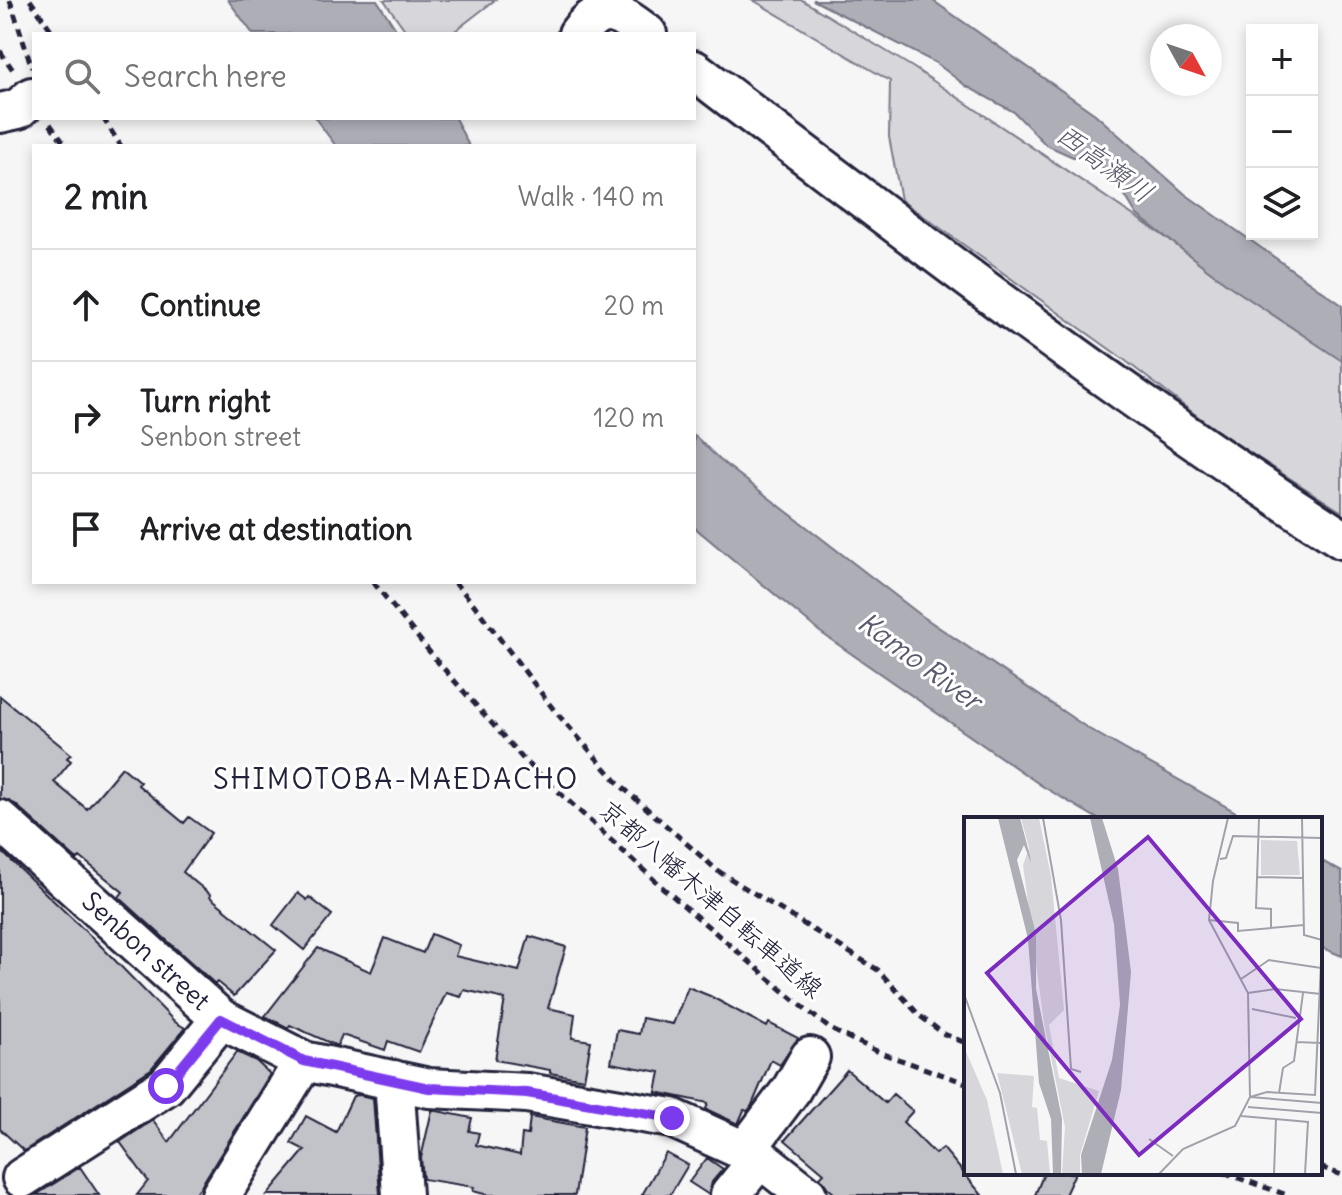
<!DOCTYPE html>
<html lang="en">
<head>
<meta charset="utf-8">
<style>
	body { margin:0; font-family:Delius,"Klee One",sans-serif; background:#f6f6f6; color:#202124 }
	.controls { position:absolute; right:24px; top:24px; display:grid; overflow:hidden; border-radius:0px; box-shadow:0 4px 12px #0003 }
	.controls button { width:72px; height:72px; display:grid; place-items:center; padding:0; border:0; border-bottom:2px solid #e0e0e0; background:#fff; color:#202124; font:40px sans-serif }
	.compass { position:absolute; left:1150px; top:24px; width:72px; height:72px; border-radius:50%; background:#fff; box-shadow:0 4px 12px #0003; rotate:130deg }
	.stop { position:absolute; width:24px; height:24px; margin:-18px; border:6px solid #7c3aed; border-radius:50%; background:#fff }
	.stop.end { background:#7c3aed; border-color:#fff; box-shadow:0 2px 8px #0008 }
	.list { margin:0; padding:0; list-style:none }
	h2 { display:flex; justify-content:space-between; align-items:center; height:104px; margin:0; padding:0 32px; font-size:34px }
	h2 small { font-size:26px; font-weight:400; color:#757577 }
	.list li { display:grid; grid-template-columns:52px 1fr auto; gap:24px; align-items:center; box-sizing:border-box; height:112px; padding:0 32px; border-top:2px solid #e0e0e0 }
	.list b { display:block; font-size:30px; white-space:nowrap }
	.list p { margin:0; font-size:26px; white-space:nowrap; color:#757577 }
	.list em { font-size:26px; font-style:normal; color:#757577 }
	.icon { flex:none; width:44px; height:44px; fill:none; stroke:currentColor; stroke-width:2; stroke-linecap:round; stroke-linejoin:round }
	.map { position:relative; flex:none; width:1342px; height:1195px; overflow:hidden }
	.search { position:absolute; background:#fff; box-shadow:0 4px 12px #0003; left:32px; top:32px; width:664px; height:88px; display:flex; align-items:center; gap:20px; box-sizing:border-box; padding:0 28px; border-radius:0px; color:#757577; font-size:30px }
	.panel { position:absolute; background:#fff; box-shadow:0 4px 12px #0003; left:32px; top:144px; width:664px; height:440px; border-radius:0px }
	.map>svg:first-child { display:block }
	.green { fill:#d7d7db; stroke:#7c7c8b; stroke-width:2 }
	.water { fill:#aeaeb7; stroke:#767685; stroke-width:2 }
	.building { fill:#c2c2c9; stroke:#22223b; stroke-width:2 }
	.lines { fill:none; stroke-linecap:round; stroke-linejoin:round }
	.minor-casing { stroke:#22223b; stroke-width:44 }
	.path { stroke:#22223b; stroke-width:5; stroke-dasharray:8 6; stroke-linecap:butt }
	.minor { stroke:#fff; stroke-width:38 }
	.route { stroke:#7c3aed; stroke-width:10 }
	.labels { text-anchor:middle; stroke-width:6; stroke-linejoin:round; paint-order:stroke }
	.street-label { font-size:26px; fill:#22223b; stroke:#fff }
	.water-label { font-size:28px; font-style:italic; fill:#5a5a6d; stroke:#fff }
	.neighbourhood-label { font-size:28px; letter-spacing:2px; fill:#22223b; stroke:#fff }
	.inset-road { fill:none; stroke:#a1a1ac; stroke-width:2 }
	.view { fill:#7b2cbf; fill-opacity:0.15; stroke:#7b2cbf; stroke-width:4 }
	.inset-edge { fill:none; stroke:#22223b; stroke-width:4 }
</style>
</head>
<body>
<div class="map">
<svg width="1342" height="1195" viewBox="0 0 1342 1195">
	<rect width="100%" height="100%" fill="#f6f6f7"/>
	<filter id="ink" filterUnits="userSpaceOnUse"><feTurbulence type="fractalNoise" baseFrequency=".0125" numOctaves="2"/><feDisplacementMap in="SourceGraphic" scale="16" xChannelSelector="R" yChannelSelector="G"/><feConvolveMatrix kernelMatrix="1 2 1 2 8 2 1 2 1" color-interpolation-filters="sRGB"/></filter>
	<g filter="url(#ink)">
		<path class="green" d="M 384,0 L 495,0 L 451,34 L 408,34 Z
			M 753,0 L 802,0 L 914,68 L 1342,356 L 1342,512 L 1218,432 L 1122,358 L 901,200 L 889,137 L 890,81 Z"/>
		<path class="water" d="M 228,0 L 377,0 L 399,34 L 253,34 Z
			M 813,0 L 932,0 L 1095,114 L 1185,194 L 1342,305 L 1342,361 L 1228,285 L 1137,215 L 1118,184 L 1092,157 L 1073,157 L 1046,145 L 1014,112 L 966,86 L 936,63 Z
			M 315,118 L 455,118 L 469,146 L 336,146 Z
			M 694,435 L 720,460 L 922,616 L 1089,729 L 1248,819 L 1098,819 L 1042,786 L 820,632 L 694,527 Z
			M 1320,860 L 1342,872 L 1342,956 L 1320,947 Z"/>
		<path class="building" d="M 0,696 L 71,754 L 67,758 L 71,761 L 54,782 L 87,809 L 122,767 L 140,782 L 138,785 L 184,823 L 189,817 L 211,833 L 183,872 L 211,895 L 210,897 L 276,950 L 234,996 L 217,982 L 215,984 L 119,897 L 123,892 L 80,857 L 77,860 L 15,804 L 0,799 Z
			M 0,850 L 99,944 L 175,1022 L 185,1028 L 151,1069 L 24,1151 L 0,1129 Z
			M 298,893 L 307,900 L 309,897 L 332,915 L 304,950 L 273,925 Z
			M 431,934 L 459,945 L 455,956 L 519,971 L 529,936 L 566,947 L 548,1008 L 575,1014 L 572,1038 L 591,1041 L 584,1079 L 550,1073 L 550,1070 L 495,1060 L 505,999 L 464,990 L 461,997 L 446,993 L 419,1052 L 388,1041 L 385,1050 L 342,1035 L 337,1046 L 290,1025 L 288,1028 L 265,1016 L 318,948 L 371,972 L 385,938 L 423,953 Z
			M 688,987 L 710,996 L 767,1027 L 769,1023 L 798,1038 L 780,1065 L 771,1060 L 752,1105 L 748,1111 L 744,1110 L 738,1124 L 706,1109 L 708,1103 L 656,1092 L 660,1072 L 611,1063 L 617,1030 L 639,1034 L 642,1018 L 673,1024 Z
			M 237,1052 L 256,1061 L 270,1074 L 201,1186 L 194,1195 L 137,1195 L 148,1181 L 120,1142 L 153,1120 L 169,1142 Z
			M 847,1070 L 885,1103 L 893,1094 L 913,1111 L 903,1122 L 935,1154 L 943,1148 L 982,1195 L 836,1195 L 828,1188 L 820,1177 L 824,1173 L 785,1140 Z
			M 359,1095 L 373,1098 L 380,1195 L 267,1195 L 305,1150 L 291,1143 L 306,1116 L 336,1132 L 353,1096 Z
			M 432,1110 L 472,1118 L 469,1131 L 479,1133 L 476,1145 L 520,1155 L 522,1134 L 528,1135 L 530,1117 L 585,1127 L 575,1195 L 488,1195 L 473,1191 L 474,1187 L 423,1179 L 421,1158 Z
			M 666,1153 L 688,1165 L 670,1195 L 642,1195 Z
			M 707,1158 L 723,1169 L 712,1182 L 709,1195 L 689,1182 Z
			M 80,1167 L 99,1195 L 36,1195 Z
			M 1044,1173 L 1075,1173 L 1065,1195 L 1035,1195 Z"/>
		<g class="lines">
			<g class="minor-casing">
				<path id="minor" d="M 578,34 C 603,0 619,13 647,34
					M 694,70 C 906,232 1118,395 1342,539
					M 0,113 L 18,109 L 32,97
					M 0,820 L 221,1019 L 304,1061 L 429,1088 L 527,1093 L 672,1118 L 760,1158 L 807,1195
					M 394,1080 L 402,1195
					M 745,1151 L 791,1090 L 810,1057
					M 22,1178 L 166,1086 L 221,1019
					M 221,1195 L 304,1061
					M 730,1195 L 760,1158"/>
			</g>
			<path class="path" d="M 10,0 L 32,68
				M 30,0 L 54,34
				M 0,51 L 15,73
				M 103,118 L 121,146
				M 50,124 L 66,146
				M 373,582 L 437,661 L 525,761 L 662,887 L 786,993 L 830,1029 L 881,1053 L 966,1083
				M 454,582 L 472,602 L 554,710 L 620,785 L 718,871 L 878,970 L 920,1016 L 944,1034 L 966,1043
				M 1320,1167 L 1342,1175
				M 1224,1173 L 1287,1195"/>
			<use href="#minor" class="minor"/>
		</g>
	</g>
	<g class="lines" filter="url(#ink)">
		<path class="route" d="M 166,1086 L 221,1019 L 304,1061 L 429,1088 L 527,1093 L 672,1118"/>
	</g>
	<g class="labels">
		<g class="street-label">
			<text transform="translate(711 899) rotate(41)" y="9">京都八幡木津自転車道線</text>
			<text transform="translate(146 951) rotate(42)" y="9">Senbon street</text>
		</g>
		<g class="water-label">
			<text transform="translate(1105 163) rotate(36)" y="10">西高瀬川</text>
			<text transform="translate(920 661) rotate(36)" y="10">Kamo River</text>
		</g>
		<g class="neighbourhood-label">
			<text x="396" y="789">SHIMOTOBA-MAEDACHO</text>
		</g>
	</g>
	<g transform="translate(964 817)">
		<rect width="358" height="358" fill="#f6f6f7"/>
		<path d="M 57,1 L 75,1 L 87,59 L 100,193 L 85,208 L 95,261 L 135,274 L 116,338 L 116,357 L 98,357 L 101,310 L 80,206 L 59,48 L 65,31 ZM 297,23 L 333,24 L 336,58 L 297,58 ZM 0,230 L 23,283 L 39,357 L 0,357 ZM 33,256 L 70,259 L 68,290 L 73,291 L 76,323 L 83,324 L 86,357 L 58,357 Z" fill="#d7d7db"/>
		<path d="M 34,1 L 56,1 L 66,39 L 67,46 L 60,28 L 53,43 L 72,117 L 72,172 L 98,302 L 97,357 L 89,357 L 87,302 L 75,266 L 64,122 ZM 126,1 L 138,1 L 154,52 L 167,155 L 157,273 L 137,357 L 118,357 L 117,338 L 148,243 L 156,188 L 150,107 Z" fill="#aeaeb7"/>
		<path class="inset-road" d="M 79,1 L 97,103 L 107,252 L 117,255M 295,1 L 292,91 L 307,92 L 307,111M 256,42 L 262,41 L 269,19 L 358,21M 293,60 L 339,61M 245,103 L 274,106 L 274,114 L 340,108M 277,162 L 305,143 L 357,151M 284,176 L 311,172 L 357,177M 0,177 L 36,276 L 52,357M 288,192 L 332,201M 332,225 L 357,226M 315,276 L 319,251 L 330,244 L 339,176M 286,280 L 303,275 L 351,278 L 358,123 L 340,118 L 338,1M 286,280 L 358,286M 284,290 L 358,296M 277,299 L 344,305 L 341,357M 185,322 L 209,339M 195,357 L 219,332 L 271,309 L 286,280 L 284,176 L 245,103 L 249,64 L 264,1M 310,357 L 312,302"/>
		<path class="view" d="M 184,20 L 337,202 L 175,338 L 23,156 Z"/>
		<rect width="358" height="358" class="inset-edge"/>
	</g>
</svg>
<div class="controls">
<button>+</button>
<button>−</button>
<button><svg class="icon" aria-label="layers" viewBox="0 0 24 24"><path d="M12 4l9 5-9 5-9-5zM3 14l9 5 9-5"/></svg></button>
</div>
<svg class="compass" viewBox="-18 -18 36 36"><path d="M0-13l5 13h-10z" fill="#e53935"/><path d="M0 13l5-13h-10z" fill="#757577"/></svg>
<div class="stop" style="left:166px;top:1086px"></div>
<div class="stop end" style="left:672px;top:1118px"></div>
<div class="search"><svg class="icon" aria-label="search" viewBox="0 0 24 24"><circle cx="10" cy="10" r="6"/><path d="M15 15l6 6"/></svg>Search here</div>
<section class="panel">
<h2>2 min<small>Walk · 140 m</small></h2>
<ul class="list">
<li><svg class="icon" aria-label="ahead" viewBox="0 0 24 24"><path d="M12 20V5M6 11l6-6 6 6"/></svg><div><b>Continue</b></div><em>20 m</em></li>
<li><svg class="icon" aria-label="right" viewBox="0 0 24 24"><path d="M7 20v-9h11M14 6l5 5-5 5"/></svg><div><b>Turn right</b><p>Senbon street</p></div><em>120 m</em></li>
<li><svg class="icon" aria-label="arrive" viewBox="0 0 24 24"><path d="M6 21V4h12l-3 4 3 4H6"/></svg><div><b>Arrive at destination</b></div></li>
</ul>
</section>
</div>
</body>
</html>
